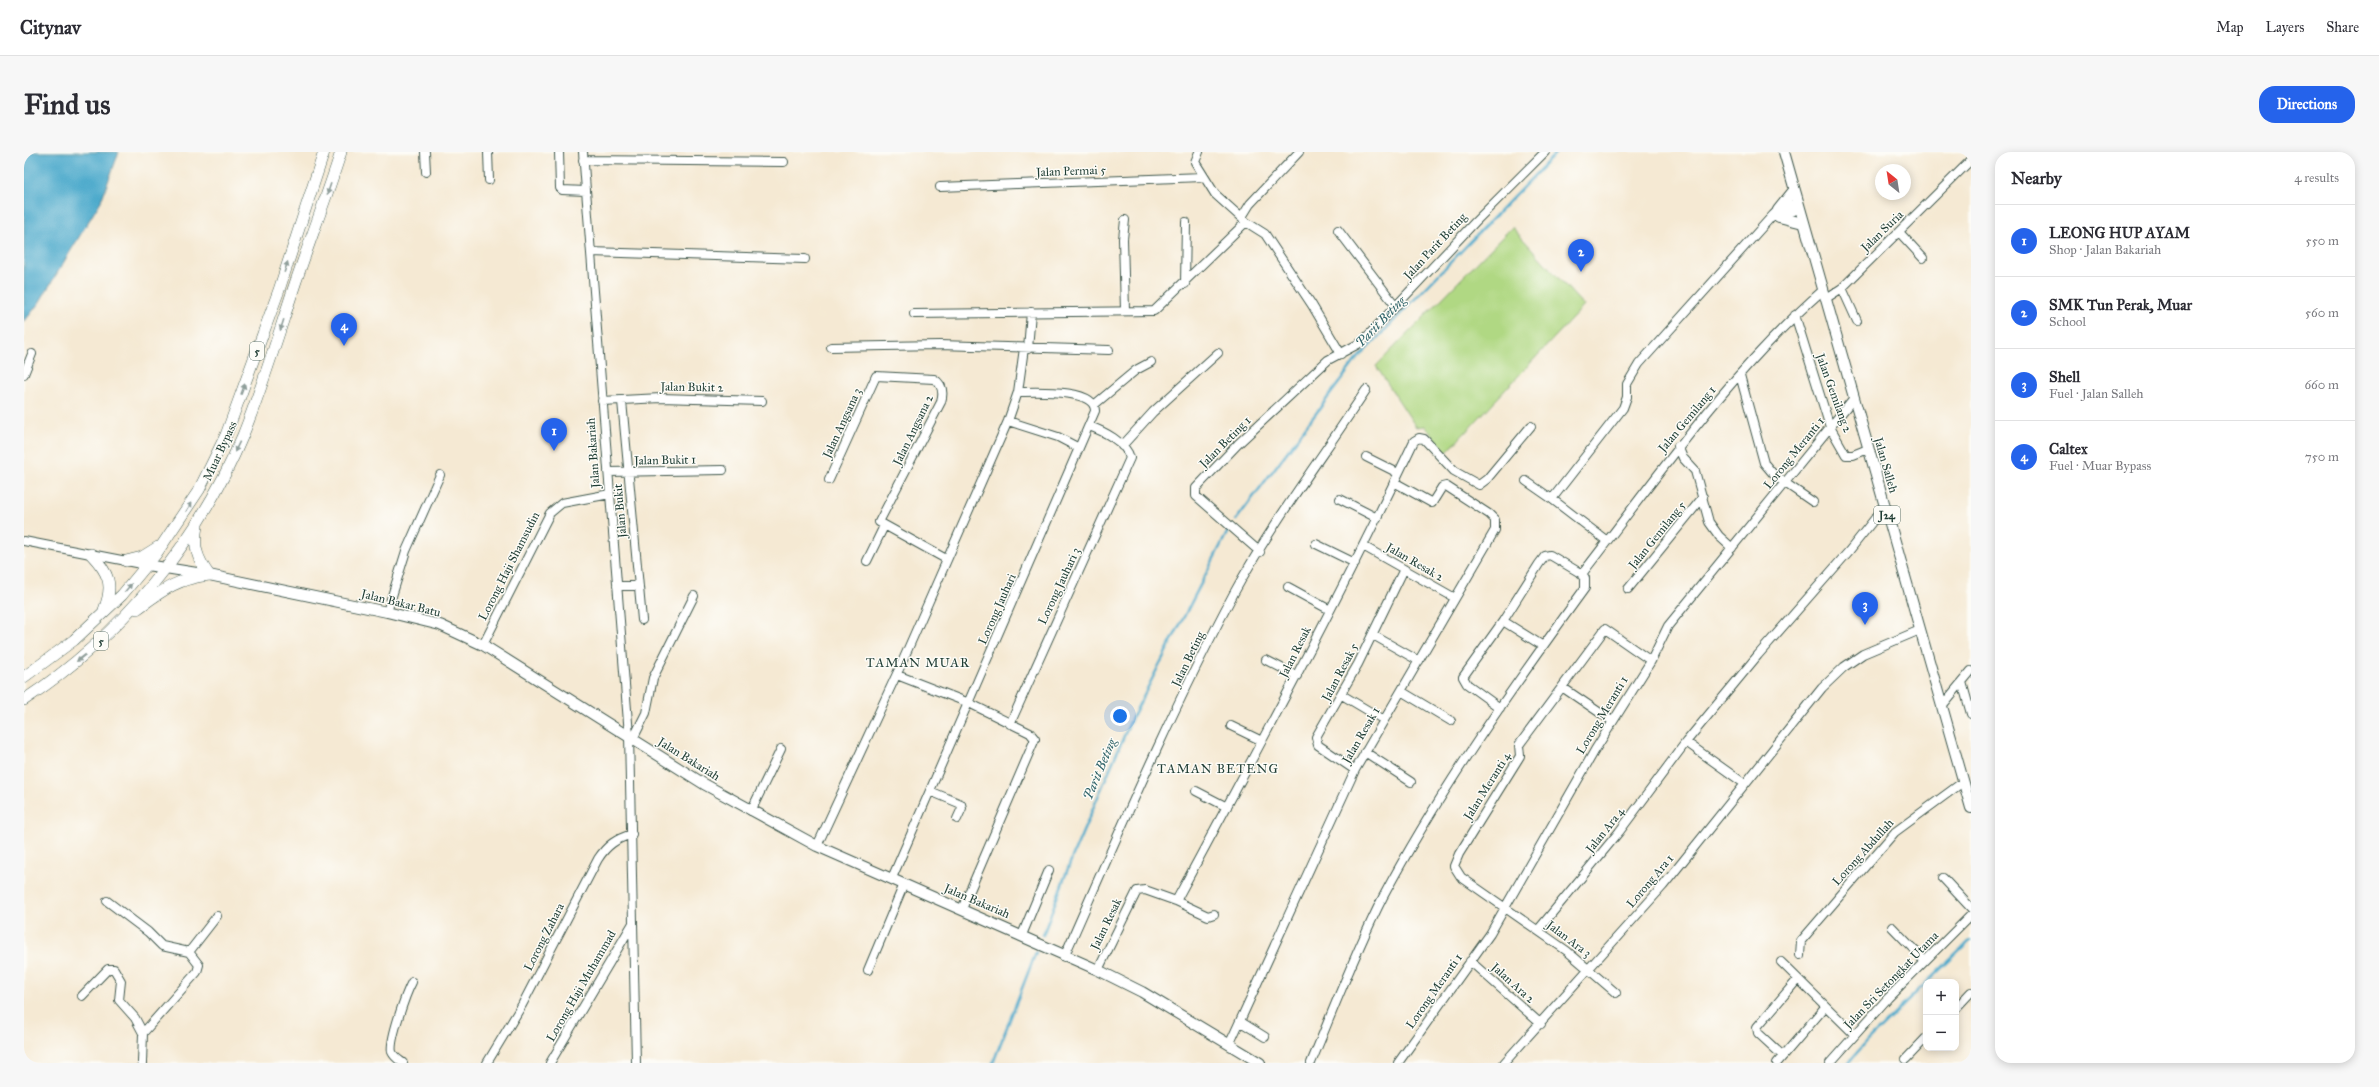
<!DOCTYPE html>
<html lang="en">
<head>
<meta charset="utf-8">
<style>
	body { margin:0; font-family:"IM FELL Great Primer",serif; background:#f7f7f7; color:#2b2b33 }
	.controls { position:absolute; right:12px; bottom:12px; display:grid; overflow:hidden; border-radius:8px; box-shadow:0 2px 10px #0003 }
	.controls button { width:36px; height:36px; display:grid; place-items:center; padding:0; border:0; border-bottom:1px solid #e1e1e2; background:#fff; color:#2b2b33; font:20px sans-serif }
	.compass { position:absolute; left:1851px; top:12px; width:36px; height:36px; border-radius:50%; background:#fff; box-shadow:0 2px 10px #0003; rotate:330deg }
	.you { position:absolute; left:1096px; top:564px; width:14px; height:14px; margin:-10px; border:3px solid #fff; border-radius:50%; background:#1a73e8; box-shadow:0 0 0 6px #1a73e833 }
	.badge { display:grid; place-items:center; width:26px; height:26px; border-radius:50%; background:#2563eb; color:#fff; font-size:13px; font-weight:700 }
	.pin { position:absolute; translate:-50% -33px; filter:drop-shadow(0 1px 2px #0008) }
	.pin::after { content:''; position:absolute; top:21px; width:14px; height:12px; background:inherit; clip-path:polygon(0 0,100% 0,50% 100%) }
	.list { margin:0; padding:0; list-style:none }
	h2 { display:flex; justify-content:space-between; align-items:center; height:52px; margin:0; padding:0 16px; font-size:17px }
	h2 small { font-size:13px; font-weight:400; color:#7c7c81 }
	.list li { display:grid; grid-template-columns:26px 1fr auto; gap:12px; align-items:center; box-sizing:border-box; height:72px; padding:0 16px; border-top:1px solid #e1e1e2 }
	.list b { display:block; font-size:15px; white-space:nowrap }
	.list p { margin:0; font-size:13px; white-space:nowrap; color:#7c7c81 }
	.list em { font-size:13px; font-style:normal; color:#7c7c81 }
	.map { position:relative; flex:none; width:1947px; height:911px; overflow:hidden; border-radius:16px }
	header { display:flex; align-items:center; gap:24px; box-sizing:border-box; height:56px; padding:0 20px; background:#fff; border-bottom:1px solid #e1e1e2 }
	header strong { font-size:19px }
	nav { display:flex; gap:22px; margin-inline-start:auto; font-size:14px }
	.intro { display:flex; align-items:center; justify-content:space-between; box-sizing:border-box; height:96px; padding:0 24px }
	h1 { margin:0; font-size:28px }
	.button { padding:10px 18px; border-radius:16px; background:#2563eb; color:#fff; font-size:14px; font-weight:700 }
	main { display:flex; gap:24px; padding:0 24px }
	aside { flex:1; background:#fff; border-radius:16px; box-shadow:0 2px 10px #0003 }
	.map>svg:first-child { display:block }
	.garden { fill:#b0d883; stroke:#688a5c }
	.water { fill:#4daacc; stroke:#367480 }
	.lines { fill:none; stroke-linecap:round; stroke-linejoin:round }
	.stream { stroke:#4daacc; stroke-width:2.5 }
	.minor-casing { stroke:#3f574c; stroke-width:10 }
	.major-casing { stroke:#3f574c; stroke-width:12 }
	.highway-casing { stroke:#3f574c; stroke-width:12 }
	.minor { stroke:#fff; stroke-width:8 }
	.major { stroke:#fff; stroke-width:10 }
	.highway { stroke:#fff; stroke-width:11 }
	.oneway { fill:#8f9e9a }
	.labels { text-anchor:middle; stroke-width:3; stroke-linejoin:round; paint-order:stroke }
	.shield { fill:#fdfcf7; stroke:#62766e; stroke-width:1 }
	.shield-label { font-size:11px; font-weight:bold; fill:#1f3d34 }
	.street-label { font-size:12px; fill:#1f3d34; stroke:#fdfcf7 }
	.water-label { font-size:13px; font-style:italic; fill:#2f6369; stroke:#fdfcf7 }
	.neighbourhood-label { font-size:13px; letter-spacing:1px; fill:#1f3d34; stroke:#fdfcf7 }
</style>
</head>
<body>
<header>
<strong>Citynav</strong>
<nav><a>Map</a><a>Layers</a><a>Share</a></nav>
</header>
<div class="intro"><h1>Find us</h1><a class="button">Directions</a></div>
<main>
<div class="map">
<svg width="1947" height="911" viewBox="0 0 1947 911">
	<rect width="100%" height="100%" fill="#fdfcf7"/>
	<filter id="ink" filterUnits="userSpaceOnUse"><feTurbulence type="fractalNoise" baseFrequency=".025" numOctaves="2"/><feDisplacementMap in="SourceGraphic" scale="8" xChannelSelector="R" yChannelSelector="G"/><feConvolveMatrix kernelMatrix="1 2 1 2 8 2 1 2 1" color-interpolation-filters="sRGB"/></filter>
	<filter id="wash" filterUnits="userSpaceOnUse"><feTurbulence type="fractalNoise" baseFrequency=".012" numOctaves="4" result="noise"/><feDisplacementMap in="SourceGraphic" scale="16" xChannelSelector="R" yChannelSelector="G"/><feGaussianBlur stdDeviation="0.9" result="paint"/><feColorMatrix in="noise" values="0 0 0 0 0 0 0 0 0 0 0 0 0 0 0 0 0 1.4 0 .05"/><feComposite in="paint" operator="in"/></filter>
	<g filter="url(#wash)">
		<rect width="100%" height="100%" fill="#f5e9d3"/>
		<path class="garden" d="M 1488,75 L 1560,154 L 1422,301 L 1401,274 L 1392,275 L 1352,214 Z"/>
		<path class="water" d="M 0,0 L 95,0 L 77,49 L 15,151 L 0,170 Z"/>
		<g class="lines">
			<path class="stream" d="M 1212,368 L 1332,208 L 1533,0
				M 1019,783 L 1049,703 L 1106,570 L 1204,379
				M 1903,830 L 1947,788
				M 969,911 L 1012,800
				M 1824,911 L 1843,889 L 1902,831"/>
		</g>
	</g>
	<g filter="url(#ink)">
		<g class="lines">
			<g class="minor-casing">
				<path id="minor" d="M 401,0 L 402,20
					M 464,0 L 465,28
					M 535,0 L 536,36 L 538,38 L 562,39
					M 559,0 L 605,583 L 612,911
					M 1175,0 L 1171,10 L 1191,42 L 1222,70 L 1241,82 L 1288,153 L 1317,202
					M 559,8 L 760,10
					M 916,35 L 1179,25
					M 1218,65 L 1226,52 L 1275,0
					M 1754,65 L 1775,57
					M 1101,68 L 1099,87 L 1101,158
					M 1314,78 L 1371,153
					M 1875,80 L 1899,106
					M 567,100 L 781,107
					M 1161,132 L 1162,70
					M 1818,136 L 1833,169
					M 1801,147 L 1818,136 L 1947,8
					M 890,162 L 1130,159 L 1222,70
					M 1771,163 L 1806,275 L 1822,303 L 1829,303 L 1844,297
					M 807,195 L 915,193 L 1085,198
					M 1004,197 L 1007,160
					M 0,222 L 8,202
					M 1716,223 L 1740,311 L 1751,324 L 1789,350
					M 578,249 L 637,246 L 738,249
					M 598,249 L 618,468
					M 1070,253 L 1112,218 L 1127,210
					M 984,269 L 1034,285 L 1055,296
					M 1098,294 L 1129,260 L 1194,201
					M 1654,294 L 1659,306 L 1671,319 L 1685,370 L 1695,384 L 1708,396
					M 1342,305 L 1374,321
					M 584,320 L 699,318
					M 805,328 L 852,224 L 910,227 C 918,232 920,240 917,250 L 855,370 L 922,407
					M 1502,329 L 1528,347 L 1599,256 L 1603,245 L 1603,232 L 1615,212 L 1749,63 L 1754,58 L 1773,51
					M 1316,347 L 1353,366
					M 1528,347 L 1583,389
					M 0,389 L 123,413
					M 1292,392 L 1331,411
					M 1339,394 L 1431,446
					M 1236,400 L 1172,344 L 1172,336 L 1214,292 L 1304,208 L 1338,190 L 1451,70 L 1521,0
					M 843,409 L 860,374
					M 1558,422 C 1634,324 1705,221 1798,139
					M 593,434 L 615,434
					M 1264,435 L 1306,458
					M 1604,437 L 1679,345
					M 363,460 L 382,399 L 416,323
					M 1479,469 L 1519,494
					M 1349,483 L 1395,509
					M 459,493 L 526,361 L 538,351 L 586,342
					M 1242,508 L 1273,524
					M 873,523 L 945,551 L 1006,581 L 1011,587 L 938,757
					M 1938,530 L 1947,562
					M 1538,535 L 1588,569
					M 1377,539 L 1427,569
					M 1318,543 L 1360,568
					M 1918,554 L 1947,519
					M 986,572 L 1106,306 C 1102,290 1079,279 1065,274
					M 1207,574 L 1238,589
					M 609,587 L 622,561 L 629,526 L 670,444
					M 1662,590 L 1721,632
					M 1341,600 L 1387,630
					M 1331,618 L 1294,593 L 1292,585 L 1334,512 L 1380,417
					M 906,639 L 937,652 L 938,656 L 933,667
					M 1172,639 L 1203,655
					M 727,659 L 757,597
					M 793,694 L 876,515 L 984,269 L 994,240 L 1000,196
					M 868,726 L 1071,259 C 1072,236 1009,240 994,240
					M 1919,726 L 1947,756
					M 83,749 L 124,780 L 138,794 L 165,800 L 175,813 L 173,820 L 119,881 L 118,911
					M 1152,749 L 1184,764 L 1190,762
					M 1868,775 L 1901,809
					M 1514,778 L 1595,680 L 1662,590 L 1734,503 L 1825,399 L 1860,355
					M 998,783 L 1025,718
					M 165,800 L 193,764
					M 1776,803 L 1777,789 L 1871,680 L 1939,630
					M 1040,805 C 1094,683 1147,559 1210,441 C 1248,371 1298,305 1342,238
					M 1446,809 L 1517,872
					M 1757,810 L 1831,883
					M 844,818 L 880,732
					M 1074,818 L 1113,739 L 1121,738 L 1152,749 C 1234,597 1316,445 1390,289 L 1395,286 L 1400,287 L 1430,319 L 1455,333 L 1463,327 L 1507,274
					M 1592,841 L 1543,799 L 1437,725 L 1430,714 L 1435,702 L 1496,604 L 1495,593 L 1581,477 L 1627,509
					M 58,844 L 84,817 L 90,817 L 97,829 L 95,848 L 111,866 L 119,881
					M 1932,856 L 1947,840
					M 1217,870 L 1241,885
					M 1205,893 L 1331,618 L 1471,378 L 1471,368 L 1465,362 L 1422,334 L 1418,335 L 1408,351 L 1370,330
					M 1759,904 L 1734,881 L 1733,875 L 1774,827
					M 1882,907 L 1902,886
					M 379,911 C 375,908 370,905 368,900 C 365,889 382,841 388,830
					M 463,911 L 498,853 L 574,707 C 583,693 592,687 608,682
					M 526,911 L 609,771
					M 1287,911 C 1310,856 1332,798 1359,745 C 1417,636 1489,535 1561,436 L 1561,426 L 1558,422 L 1526,403 L 1521,404 L 1515,412 L 1479,469 L 1439,525 L 1443,532 L 1476,556
					M 1374,911 L 1466,782 L 1571,598 L 1627,509 L 1644,474 L 1829,247
					M 1480,911 L 1639,734 L 1798,536 L 1820,515 L 1839,502 L 1896,478
					M 1753,911 L 1801,855
					M 1806,911 L 1864,846 L 1947,763"/>
			</g>
			<g class="major-casing">
				<path id="major" d="M 1760,0 L 1947,656
					M 1754,58 L 1770,38
					M 1755,65 L 1779,71
					M 123,413 L 185,423 L 363,460 L 416,473 L 459,493 L 680,632 L 793,694 L 1074,818 L 1118,840 L 1236,911"/>
			</g>
			<g class="highway-casing">
				<path id="highway" d="M 67,402 C 85,421 90,433 80,458
					M 102,409 L 118,405 L 134,395
					M 113,457 C 139,438 152,427 185,423 C 173,406 169,395 173,374
					M 0,525 L 50,488 L 98,443 L 132,402 L 175,338 L 202,283 L 255,138 L 300,0
					M 0,548 C 97,484 174,391 219,283 C 239,234 254,183 271,132 C 286,88 303,44 317,0"/>
			</g>
			<use href="#minor" class="minor"/>
			<use href="#major" class="major"/>
			<use href="#highway" class="highway"/>
		</g>
		<defs><path id="oneway-solid" d="M-6-.8H1V-3.2L6.5 0L1 3.2V.8H-6Z"/></defs>
		<g class="oneway">
			<use href="#oneway-solid" transform="translate(305 37) rotate(109)"/>
			<use href="#oneway-solid" transform="translate(262 115) rotate(-72)"/>
			<use href="#oneway-solid" transform="translate(258 173) rotate(108)"/>
			<use href="#oneway-solid" transform="translate(219 237) rotate(-70)"/>
			<use href="#oneway-solid" transform="translate(213 295) rotate(116)"/>
			<use href="#oneway-solid" transform="translate(165 355) rotate(-58)"/>
			<use href="#oneway-solid" transform="translate(104 436) rotate(-50)"/>
			<use href="#oneway-solid" transform="translate(57 506) rotate(142)"/>
		</g>
	</g>
	<g class="labels">
		<g class="shield">
			<rect x="226" y="190" width="14" height="18" rx="3"/>
			<rect x="1850" y="354" width="26" height="18" rx="3"/>
			<rect x="70" y="480" width="14" height="18" rx="3"/>
		</g>
		<g class="shield-label">
			<text x="233" y="203">5</text>
			<text x="1863" y="367">J24</text>
			<text x="77" y="493">5</text>
		</g>
		<g class="street-label">
			<text transform="translate(1047 19) rotate(-2)" y="4">Jalan Permai 5</text>
			<text transform="translate(1858 79) rotate(-44)" y="4">Jalan Suria</text>
			<text transform="translate(1411 94) rotate(-47)" y="4">Jalan Parit Beting</text>
			<text transform="translate(668 235) rotate(1)" y="4">Jalan Bukit 2</text>
			<text transform="translate(1810 241) rotate(70)" y="4">Jalan Gemilang 2</text>
			<text transform="translate(1663 267) rotate(-50)" y="4">Jalan Gemilang 1</text>
			<text transform="translate(818 271) rotate(-65)" y="4">Jalan Angsana 3</text>
			<text transform="translate(889 278) rotate(-64)" y="4">Jalan Angsana 2</text>
			<text transform="translate(1201 290) rotate(-45)" y="4">Jalan Beting 1</text>
			<text transform="translate(196 299) rotate(-65)" y="4">Muar Bypass</text>
			<text transform="translate(569 301) rotate(-94)" y="4">Jalan Bakariah</text>
			<text transform="translate(1770 301) rotate(-51)" y="4">Lorong Meranti 1</text>
			<text transform="translate(641 308) rotate(-1)" y="4">Jalan Bukit 1</text>
			<text transform="translate(1862 313) rotate(74)" y="4">Jalan Salleh</text>
			<text transform="translate(596 359) rotate(-95)" y="4">Jalan Bukit</text>
			<text transform="translate(1633 383) rotate(-51)" y="4">Jalan Gemilang 5</text>
			<text transform="translate(1391 410) rotate(30)" y="4">Jalan Resak 2</text>
			<text transform="translate(485 414) rotate(-63)" y="4">Lorong Haji Shamsudin</text>
			<text transform="translate(1035 434) rotate(-65)" y="4">Lorong Jauhari 3</text>
			<text transform="translate(377 451) rotate(14)" y="4">Jalan Bakar Batu</text>
			<text transform="translate(973 457) rotate(-66)" y="4">Lorong Jauhari</text>
			<text transform="translate(1271 500) rotate(-63)" y="4">Jalan Resak</text>
			<text transform="translate(1164 507) rotate(-64)" y="4">Jalan Beting</text>
			<text transform="translate(1316 520) rotate(-62)" y="4">Jalan Resak 5</text>
			<text transform="translate(1578 563) rotate(-59)" y="4">Lorong Meranti 1</text>
			<text transform="translate(1337 583) rotate(-60)" y="4">Jalan Resak 1</text>
			<text transform="translate(665 607) rotate(32)" y="4">Jalan Bakariah</text>
			<text transform="translate(1463 634) rotate(-58)" y="4">Jalan Meranti 4</text>
			<text transform="translate(1581 678) rotate(-52)" y="4">Jalan Ara 4</text>
			<text transform="translate(1839 700) rotate(-48)" y="4">Lorong Abdullah</text>
			<text transform="translate(1626 729) rotate(-50)" y="4">Lorong Ara 1</text>
			<text transform="translate(953 749) rotate(23)" y="4">Jalan Bakariah</text>
			<text transform="translate(1082 772) rotate(-64)" y="4">Jalan Resak</text>
			<text transform="translate(520 785) rotate(-63)" y="4">Lorong Zahara</text>
			<text transform="translate(1545 787) rotate(37)" y="4">Jalan Ara 3</text>
			<text transform="translate(1867 828) rotate(-46)" y="4">Jalan Sri Setongkat Utama</text>
			<text transform="translate(1489 831) rotate(42)" y="4">Jalan Ara 2</text>
			<text transform="translate(557 834) rotate(-60)" y="4">Lorong Haji Muhammad</text>
			<text transform="translate(1410 839) rotate(-55)" y="4">Lorong Meranti 1</text>
		</g>
		<g class="water-label">
			<text transform="translate(1356 169) rotate(-46)" y="5">Parit Beting</text>
			<text transform="translate(1075 617) rotate(-67)" y="5">Parit Beting</text>
		</g>
		<g class="neighbourhood-label">
			<text x="894" y="515">TAMAN MUAR</text>
			<text x="1194" y="621">TAMAN BETENG</text>
		</g>
	</g>
</svg>
<div class="controls">
<button>+</button>
<button>−</button>
</div>
<svg class="compass" viewBox="-18 -18 36 36"><path d="M0-13l5 13h-10z" fill="#e53935"/><path d="M0 13l5-13h-10z" fill="#7c7c81"/></svg>
<div class="you"></div>
<div class="pin badge" style="left:530px;top:299px">1</div>
<div class="pin badge" style="left:1557px;top:120px">2</div>
<div class="pin badge" style="left:1841px;top:473px">3</div>
<div class="pin badge" style="left:320px;top:194px">4</div>
</div>
<aside>
<h2>Nearby<small>4 results</small></h2>
<ul class="list">
<li><span class="badge">1</span><div><b>LEONG HUP AYAM</b><p>Shop · Jalan Bakariah</p></div><em>550 m</em></li>
<li><span class="badge">2</span><div><b>SMK Tun Perak, Muar</b><p>School</p></div><em>560 m</em></li>
<li><span class="badge">3</span><div><b>Shell</b><p>Fuel · Jalan Salleh</p></div><em>660 m</em></li>
<li><span class="badge">4</span><div><b>Caltex</b><p>Fuel · Muar Bypass</p></div><em>750 m</em></li>
</ul>
</aside>
</main>
</body>
</html>
